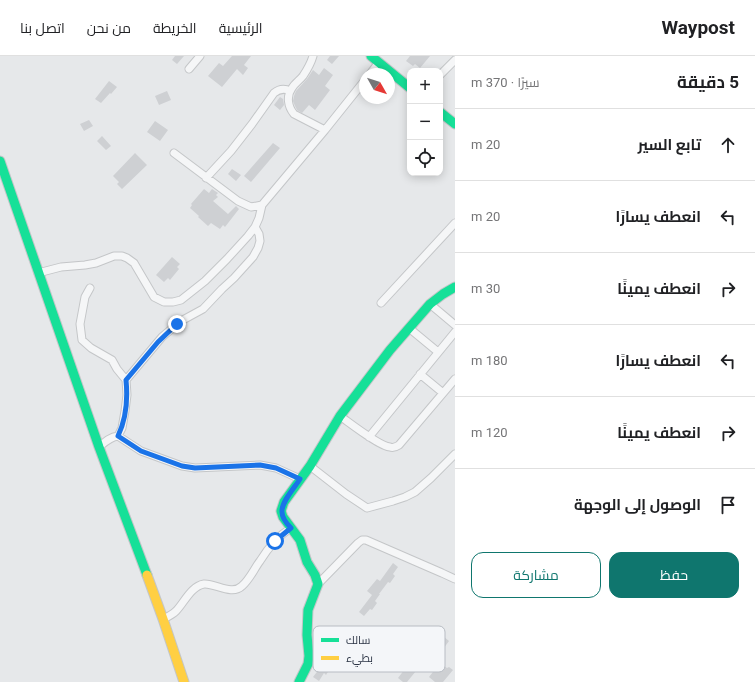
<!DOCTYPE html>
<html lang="ar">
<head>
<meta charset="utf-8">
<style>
	body { margin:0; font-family:Roboto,Cairo,sans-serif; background:#f6f6f6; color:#202124; direction:rtl }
	.controls { position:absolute; right:12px; top:12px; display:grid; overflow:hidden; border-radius:8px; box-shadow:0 2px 10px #0003 }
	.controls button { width:36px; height:36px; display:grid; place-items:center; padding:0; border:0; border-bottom:1px solid #e0e0e0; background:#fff; color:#202124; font:20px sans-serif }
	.compass { position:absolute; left:359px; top:12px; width:36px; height:36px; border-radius:50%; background:#fff; box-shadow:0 2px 10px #0003; rotate:129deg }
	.stop { position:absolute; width:12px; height:12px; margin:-9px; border:3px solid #1a73e8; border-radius:50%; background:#fff }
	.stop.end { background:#1a73e8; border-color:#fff; box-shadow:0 1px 4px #0008 }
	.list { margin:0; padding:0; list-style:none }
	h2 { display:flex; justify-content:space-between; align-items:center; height:52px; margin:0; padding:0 16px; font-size:17px }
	h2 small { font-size:13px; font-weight:400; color:#757577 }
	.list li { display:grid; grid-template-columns:26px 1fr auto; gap:12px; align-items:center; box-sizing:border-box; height:72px; padding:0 16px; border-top:1px solid #e0e0e0 }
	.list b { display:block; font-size:15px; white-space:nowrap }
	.list em { font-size:13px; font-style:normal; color:#757577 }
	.actions { display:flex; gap:8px; padding:12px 16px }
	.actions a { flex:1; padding:9px 0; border:1px solid #0f766e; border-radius:12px; text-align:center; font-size:14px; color:#0f766e }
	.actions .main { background:#0f766e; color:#fff }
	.icon { flex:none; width:22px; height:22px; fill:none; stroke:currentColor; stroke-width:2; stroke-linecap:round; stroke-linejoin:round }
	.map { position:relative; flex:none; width:455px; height:626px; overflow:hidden; direction:ltr }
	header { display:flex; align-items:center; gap:24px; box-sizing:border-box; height:56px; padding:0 20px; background:#fff; border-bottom:1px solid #e0e0e0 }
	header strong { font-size:19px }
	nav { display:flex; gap:22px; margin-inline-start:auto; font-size:14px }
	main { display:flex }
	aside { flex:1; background:#fff }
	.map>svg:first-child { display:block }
	.building { fill:#ced0d3 }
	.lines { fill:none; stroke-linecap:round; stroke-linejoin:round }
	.street-casing { stroke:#c4c6c8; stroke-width:9 }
	.fast-casing { stroke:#c4c6c8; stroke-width:11 }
	.slow-casing { stroke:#c4c6c8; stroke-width:11 }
	.street { stroke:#f5f6f7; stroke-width:7 }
	.fast { stroke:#16e098; stroke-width:9 }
	.slow { stroke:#ffcf43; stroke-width:9 }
	.route { stroke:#1a73e8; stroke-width:5 }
	.key { fill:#f4f6f9; stroke:#b8bcc3; stroke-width:1 }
	.key-label { font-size:11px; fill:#2b3445 }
</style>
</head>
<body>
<header>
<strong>Waypost</strong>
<nav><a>الرئيسية</a><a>الخريطة</a><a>من نحن</a><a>اتصل بنا</a></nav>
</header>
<main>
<aside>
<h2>5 دقيقة<small>سيرًا · 370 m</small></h2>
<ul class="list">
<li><svg class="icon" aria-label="ahead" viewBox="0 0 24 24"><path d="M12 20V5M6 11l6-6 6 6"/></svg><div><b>تابع السير</b></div><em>20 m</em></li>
<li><svg class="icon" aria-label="left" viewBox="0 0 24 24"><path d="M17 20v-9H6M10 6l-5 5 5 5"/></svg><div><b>انعطف يسارًا</b></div><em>20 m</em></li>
<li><svg class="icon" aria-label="right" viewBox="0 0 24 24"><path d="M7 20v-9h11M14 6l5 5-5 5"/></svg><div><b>انعطف يمينًا</b></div><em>30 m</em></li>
<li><svg class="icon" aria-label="left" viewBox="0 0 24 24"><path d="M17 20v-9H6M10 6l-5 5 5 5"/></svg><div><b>انعطف يسارًا</b></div><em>180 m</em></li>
<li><svg class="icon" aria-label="right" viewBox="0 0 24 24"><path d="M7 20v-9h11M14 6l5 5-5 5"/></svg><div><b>انعطف يمينًا</b></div><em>120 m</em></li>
<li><svg class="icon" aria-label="arrive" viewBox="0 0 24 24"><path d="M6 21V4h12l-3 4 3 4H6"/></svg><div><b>الوصول إلى الوجهة</b></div></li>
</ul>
<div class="actions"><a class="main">حفظ</a><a>مشاركة</a></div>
</aside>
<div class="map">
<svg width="455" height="626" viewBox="0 0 455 626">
	<rect width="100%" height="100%" fill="#e6e8ea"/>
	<path class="building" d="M 175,0 L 184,0 L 177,8 L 172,4 Z
		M 232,0 L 251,0 L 244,9 L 248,12 L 243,19 L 237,13 L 222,31 L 208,20 L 219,7 L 223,10 Z
		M 330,0 L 339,0 L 332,8 L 327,4 Z
		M 410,0 L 430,0 L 420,12 L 415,8 L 413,10 L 406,5 Z
		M 324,12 L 333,19 L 325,30 L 330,34 L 315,54 L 309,49 L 302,57 L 297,54 L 295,50 L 293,45 L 294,40 L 296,35 L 307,23 L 313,14 L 319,19 Z
		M 109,25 L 117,31 L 111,38 L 110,37 L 101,47 L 95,43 Z
		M 167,35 L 171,44 L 159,49 L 155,40 Z
		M 280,41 L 283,43 L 284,49 L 280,54 L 274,49 Z
		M 89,64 L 93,70 L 84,75 L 80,68 Z
		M 155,65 L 168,74 L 160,85 L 147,76 Z
		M 102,80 L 111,90 L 106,94 L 97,85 Z
		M 273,87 L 280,92 L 251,126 L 244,120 Z
		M 135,97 L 147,109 L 122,133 L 117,128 L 119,126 L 113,120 Z
		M 232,113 L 241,119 L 236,125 L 228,118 Z
		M 204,133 L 209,137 L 212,133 L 218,137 L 216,139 L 218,141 L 213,145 L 228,158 L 236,150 L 239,153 L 225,171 L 223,169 L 220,173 L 211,167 L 208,170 L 198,161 L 199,160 L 190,152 L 192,149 L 191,148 Z
		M 172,201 L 180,208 L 177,211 L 179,213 L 170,224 L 168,222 L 164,226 L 156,219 Z
		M 393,507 L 398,511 L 393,518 L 395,520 L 390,527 L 388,526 L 379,538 L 380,538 L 375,545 L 377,547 L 372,554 L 370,553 L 364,560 L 359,556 L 372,539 L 367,535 L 377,523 L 380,525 Z
		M 348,573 L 353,576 L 348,583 L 350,585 L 345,592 L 343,591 L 334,603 L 329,610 L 331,611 L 326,619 L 324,617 L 319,625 L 313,621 L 326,604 L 322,600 L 331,588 L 335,590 Z
		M 437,575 L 449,585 L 438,600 L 432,596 L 433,594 L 427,589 Z
		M 440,607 L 447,612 L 449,611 L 453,614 L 443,626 L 435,626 L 429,621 Z
		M 408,609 L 416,615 L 407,626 L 403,626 L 398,622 Z"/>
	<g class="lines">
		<g class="street-casing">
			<path id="street" d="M 313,0 C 311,7 307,14 303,20 C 300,24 295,27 292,32 C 286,40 288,51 294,58 L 325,74
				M 189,13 L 200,0
				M 370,18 L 379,6
				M 440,19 L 455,4
				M 174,97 L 238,145 L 251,151 L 262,149
				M 206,122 L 231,95 L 252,68 L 274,37 C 279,33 284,32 290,35
				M 38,217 L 61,211 L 85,209 L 96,207 L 114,200 L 122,200 L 127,202 L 134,207 L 154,241 L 164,246 L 173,246 L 181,244 L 205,225 L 227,203 L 248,180 L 255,171 L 259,162 L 262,149 L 325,74 L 365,24
				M 90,232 L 85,241 L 80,268 L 82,284 L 91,292 L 112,304 L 117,313 L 126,324 L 127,339 L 125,355 L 122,372 L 118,380
				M 381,247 L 455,167
				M 430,248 L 455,269
				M 409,272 L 438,296
				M 420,318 L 443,337
				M 126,324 L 162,281 L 181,265 L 203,253 L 222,233 L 234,222 L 253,201 L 258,192 L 260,185 L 259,178 L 255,171
				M 340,360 C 350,367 379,390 390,391 C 393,392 396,391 399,389 L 455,323
				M 369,381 L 455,276
				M 99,391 C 105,386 110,381 118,380 L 141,395 L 182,410 L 195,412 L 260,409 L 276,412 L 300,423
				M 310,410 L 346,438 L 367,452 L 393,445 L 405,441 L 415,436 L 431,422 L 455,398
				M 318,528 L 358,487 L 362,484 L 366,484 L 442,517 L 455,523
				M 163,563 C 167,561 172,559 176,555 C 184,547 191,530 204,528 C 215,527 232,540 242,530 C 250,523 254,513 260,505 C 268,492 278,480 291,472"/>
		</g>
		<g class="fast-casing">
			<path id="fast" d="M 371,0 L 410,32
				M 440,56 L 455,68
				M 0,105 L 99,391 L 147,519
				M 299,626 L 308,608 L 309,600 L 307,579 L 308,554 L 318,528 L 315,519 L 307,506 L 300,484 L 283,461 L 281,455 L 284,446 L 310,410 L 340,360 L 390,294 L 430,248 L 443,238 L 455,231"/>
		</g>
		<g class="slow-casing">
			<path id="slow" d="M 147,519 L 163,563 L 184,626"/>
		</g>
		<use href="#street" class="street"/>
		<use href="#fast" class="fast"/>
		<use href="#slow" class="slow"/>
	</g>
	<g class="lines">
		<path class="route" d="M 177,268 L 158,286 L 126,324 C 128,344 126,363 118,380 L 141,395 L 182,410 L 195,412 L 260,409 L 276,412 L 300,423 C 295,431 281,446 282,456 C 282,462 287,468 291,472 L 275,485"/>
	</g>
	<rect x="313" y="570" width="132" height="46" rx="6" class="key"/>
	<rect x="321" y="582" width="18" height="4" fill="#16e098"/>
	<rect x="321" y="600" width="18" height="4" fill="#ffcf43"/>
	<g class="key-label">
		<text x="346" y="588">سالك</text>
		<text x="346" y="606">بطيء</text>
	</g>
</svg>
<div class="controls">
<button>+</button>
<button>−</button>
<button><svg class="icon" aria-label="locate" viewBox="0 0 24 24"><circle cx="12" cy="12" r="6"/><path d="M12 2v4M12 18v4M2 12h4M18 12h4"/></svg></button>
</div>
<svg class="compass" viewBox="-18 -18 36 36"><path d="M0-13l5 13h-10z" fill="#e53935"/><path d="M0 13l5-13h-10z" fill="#757577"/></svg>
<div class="stop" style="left:275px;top:485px"></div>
<div class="stop end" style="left:177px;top:268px"></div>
</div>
</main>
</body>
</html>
